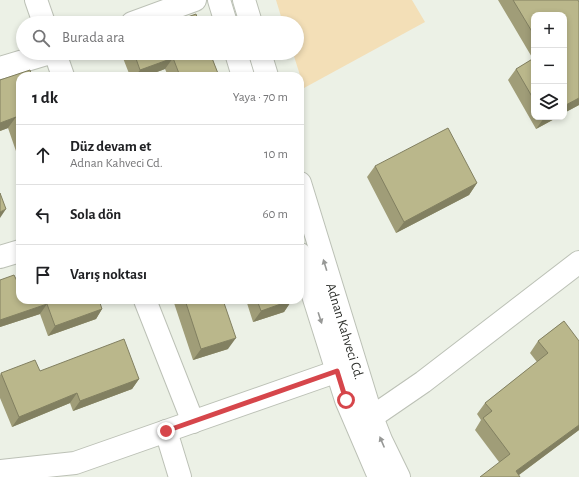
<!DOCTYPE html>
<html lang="tr">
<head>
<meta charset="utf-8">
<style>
	body { margin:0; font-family:"Alegreya Sans",sans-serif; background:#f2f2f2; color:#202124 }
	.controls { position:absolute; right:12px; top:12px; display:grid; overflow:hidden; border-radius:8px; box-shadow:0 2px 6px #0003 }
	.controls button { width:36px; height:36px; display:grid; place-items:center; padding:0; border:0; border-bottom:1px solid #e0e0e0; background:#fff; color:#202124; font:20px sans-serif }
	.stop { position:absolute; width:12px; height:12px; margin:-9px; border:3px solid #d6464b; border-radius:50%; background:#fff }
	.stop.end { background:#d6464b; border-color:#fff; box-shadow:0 1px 4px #0008 }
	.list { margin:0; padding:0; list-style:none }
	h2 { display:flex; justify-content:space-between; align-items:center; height:52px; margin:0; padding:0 16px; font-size:17px }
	h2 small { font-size:13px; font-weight:400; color:#757577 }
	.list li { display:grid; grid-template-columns:26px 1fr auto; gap:12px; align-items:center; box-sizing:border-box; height:60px; padding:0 16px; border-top:1px solid #e0e0e0 }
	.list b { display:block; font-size:15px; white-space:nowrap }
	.list p { margin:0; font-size:13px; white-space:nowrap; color:#757577 }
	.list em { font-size:13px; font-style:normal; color:#757577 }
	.icon { flex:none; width:22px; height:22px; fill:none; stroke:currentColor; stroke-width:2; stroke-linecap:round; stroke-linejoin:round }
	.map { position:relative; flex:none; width:579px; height:477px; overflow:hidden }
	.search { position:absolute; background:#fff; box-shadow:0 2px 6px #0003; left:16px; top:16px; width:288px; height:44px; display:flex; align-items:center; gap:10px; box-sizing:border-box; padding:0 14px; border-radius:22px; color:#757577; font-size:15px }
	.panel { position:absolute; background:#fff; box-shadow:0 2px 6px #0003; left:16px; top:72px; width:288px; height:232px; border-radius:12px }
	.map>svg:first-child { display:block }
	.green { fill:#f3dfb7 }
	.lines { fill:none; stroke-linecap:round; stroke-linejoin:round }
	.minor-casing { stroke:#bcc1b6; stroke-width:24 }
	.minor { stroke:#fff; stroke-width:22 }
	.wall { fill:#a09d78 }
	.shaded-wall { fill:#828061 }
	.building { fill:#bab78b; stroke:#828061 }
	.oneway { fill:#979896 }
	.route { stroke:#d6464b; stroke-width:5 }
	.labels { text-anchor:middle; stroke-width:3; stroke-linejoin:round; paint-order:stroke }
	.street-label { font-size:14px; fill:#2f312d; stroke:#fafff3 }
</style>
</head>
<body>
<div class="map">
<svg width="579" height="477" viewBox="0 0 579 477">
	<rect width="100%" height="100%" fill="#ecf1e6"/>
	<path class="green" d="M 276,0 L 412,0 L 425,22 L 304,88 L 293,53 L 297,53 L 297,23 L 283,23 Z"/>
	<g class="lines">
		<g class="minor-casing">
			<g id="minor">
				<path d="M 36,0 L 44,23"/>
				<path d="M 219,0 L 226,23"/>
				<path d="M 244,0 L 251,23"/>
				<path d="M 132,23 L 195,0"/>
				<path d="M 55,53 L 63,76"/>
				<path d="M 236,53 L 243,76"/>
				<path d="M 260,53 L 267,76"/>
				<path d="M 0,68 L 50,53"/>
				<path id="s1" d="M 300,183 L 372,417 L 381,440 L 399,477"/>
				<path d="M 300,254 L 346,400 L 379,477"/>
				<path d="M 0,257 L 20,251"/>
				<path d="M 145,300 L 193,422"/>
				<path d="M 372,417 L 423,382 L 579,262"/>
				<path d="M 166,431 L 180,477"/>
				<path d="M 0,471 L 75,463 L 355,365"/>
			</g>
		</g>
		<use href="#minor" class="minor"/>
	</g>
	<path class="wall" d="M 498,0 L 578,0 L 579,2 L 579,105 L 564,113 L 564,15 L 534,15 L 534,117 L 558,117 L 536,129 L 508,80 L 516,69 L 533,59 Z
		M 121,53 L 210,53 L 219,76 L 168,76 L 165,69 L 146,76 L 130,76 Z
		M 20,76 L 20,153 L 17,154 L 8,128 L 0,131 L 0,80 Z
		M 375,166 L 477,183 L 469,195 L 396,233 L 367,177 Z
		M 0,280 L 17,281 L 102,309 L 96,319 L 48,336 L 40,314 L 0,327 Z
		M 173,300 L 223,300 L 228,349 L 193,360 Z
		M 246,300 L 292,300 L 284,312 L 253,322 Z
		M 564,321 L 579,430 L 519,475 L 499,462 L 475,430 L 481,420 L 477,414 L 485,403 L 537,362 L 530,353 L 538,341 Z
		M 40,371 L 139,379 L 132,389 L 73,411 L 70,403 L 12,427 L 0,398 L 0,375 L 1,373 Z"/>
	<path class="shaded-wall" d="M 173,58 L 165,69 L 146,76 L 135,76 L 140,70 Z
		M 579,98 L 579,105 L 564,113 L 564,106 Z
		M 16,117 L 8,128 L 0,131 L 0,123 Z
		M 546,117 L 558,117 L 536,129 L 544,118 Z
		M 477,183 L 469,195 L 396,233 L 404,222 Z
		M 6,209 L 0,218 L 0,212 Z
		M 292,300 L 284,312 L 253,322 L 261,311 Z
		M 47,304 L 40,314 L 0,327 L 0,320 Z
		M 102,309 L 96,319 L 48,336 L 55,326 Z
		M 236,338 L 228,349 L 193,360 L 201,349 Z
		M 139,379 L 132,389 L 73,411 L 80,401 Z
		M 77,393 L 70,403 L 12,427 L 19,417 Z
		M 579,425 L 579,430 L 516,477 L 516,471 Z"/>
	<path class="building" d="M 513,0 L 578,0 L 579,2 L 579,98 L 564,106 L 564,15 L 534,15 L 534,35 Z
		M 196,14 L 199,23 L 171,23 Z
		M 134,53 L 210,53 L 219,76 L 180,76 L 173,58 L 140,70 Z
		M 534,58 L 534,100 L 516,69 Z
		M 30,70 L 32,76 L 20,76 L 20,127 L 16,117 L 0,123 L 0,80 Z
		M 448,128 L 477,183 L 404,222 L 375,166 Z
		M 0,193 L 6,209 L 0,212 Z
		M 14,275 L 17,281 L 20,280 L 20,300 L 99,300 L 102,309 L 55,326 L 47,304 L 0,320 L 0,280 Z
		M 185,300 L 223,300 L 236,338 L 201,349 Z
		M 257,300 L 292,300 L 261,311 Z
		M 564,321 L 579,341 L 579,425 L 516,471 L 520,477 L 480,477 L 510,454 L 483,418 L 492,411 L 485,403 L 548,353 L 538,341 Z
		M 124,339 L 139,379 L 80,401 L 77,393 L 19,417 L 1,373 L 35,360 L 40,371 Z"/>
	<defs><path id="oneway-solid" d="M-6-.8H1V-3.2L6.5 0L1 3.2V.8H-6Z"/></defs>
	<g class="oneway">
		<use href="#oneway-solid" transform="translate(325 265) rotate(-107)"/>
		<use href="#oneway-solid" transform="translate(320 318) rotate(72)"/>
		<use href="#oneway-solid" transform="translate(382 442) rotate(-113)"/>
	</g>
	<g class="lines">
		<path class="route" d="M 166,431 L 337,371 L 346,400"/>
	</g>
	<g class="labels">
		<g class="street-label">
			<text dy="5" stroke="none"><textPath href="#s1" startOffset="155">Adnan Kahveci Cd.</textPath></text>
		</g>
	</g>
</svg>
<div class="controls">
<button>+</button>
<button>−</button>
<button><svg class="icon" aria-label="layers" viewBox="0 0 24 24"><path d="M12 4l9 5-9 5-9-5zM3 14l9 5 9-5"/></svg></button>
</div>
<div class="stop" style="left:346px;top:400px"></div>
<div class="stop end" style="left:166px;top:431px"></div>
<div class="search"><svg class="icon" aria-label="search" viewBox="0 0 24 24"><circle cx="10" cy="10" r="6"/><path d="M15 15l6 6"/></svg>Burada ara</div>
<section class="panel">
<h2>1 dk<small>Yaya · 70 m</small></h2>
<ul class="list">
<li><svg class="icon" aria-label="ahead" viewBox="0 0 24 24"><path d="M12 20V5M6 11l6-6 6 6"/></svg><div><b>Düz devam et</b><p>Adnan Kahveci Cd.</p></div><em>10 m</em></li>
<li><svg class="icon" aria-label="left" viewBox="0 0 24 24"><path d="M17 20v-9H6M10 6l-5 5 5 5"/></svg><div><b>Sola dön</b></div><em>60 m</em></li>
<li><svg class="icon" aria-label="arrive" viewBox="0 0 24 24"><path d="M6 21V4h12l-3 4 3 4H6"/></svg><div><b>Varış noktası</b></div></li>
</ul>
</section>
</div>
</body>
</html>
